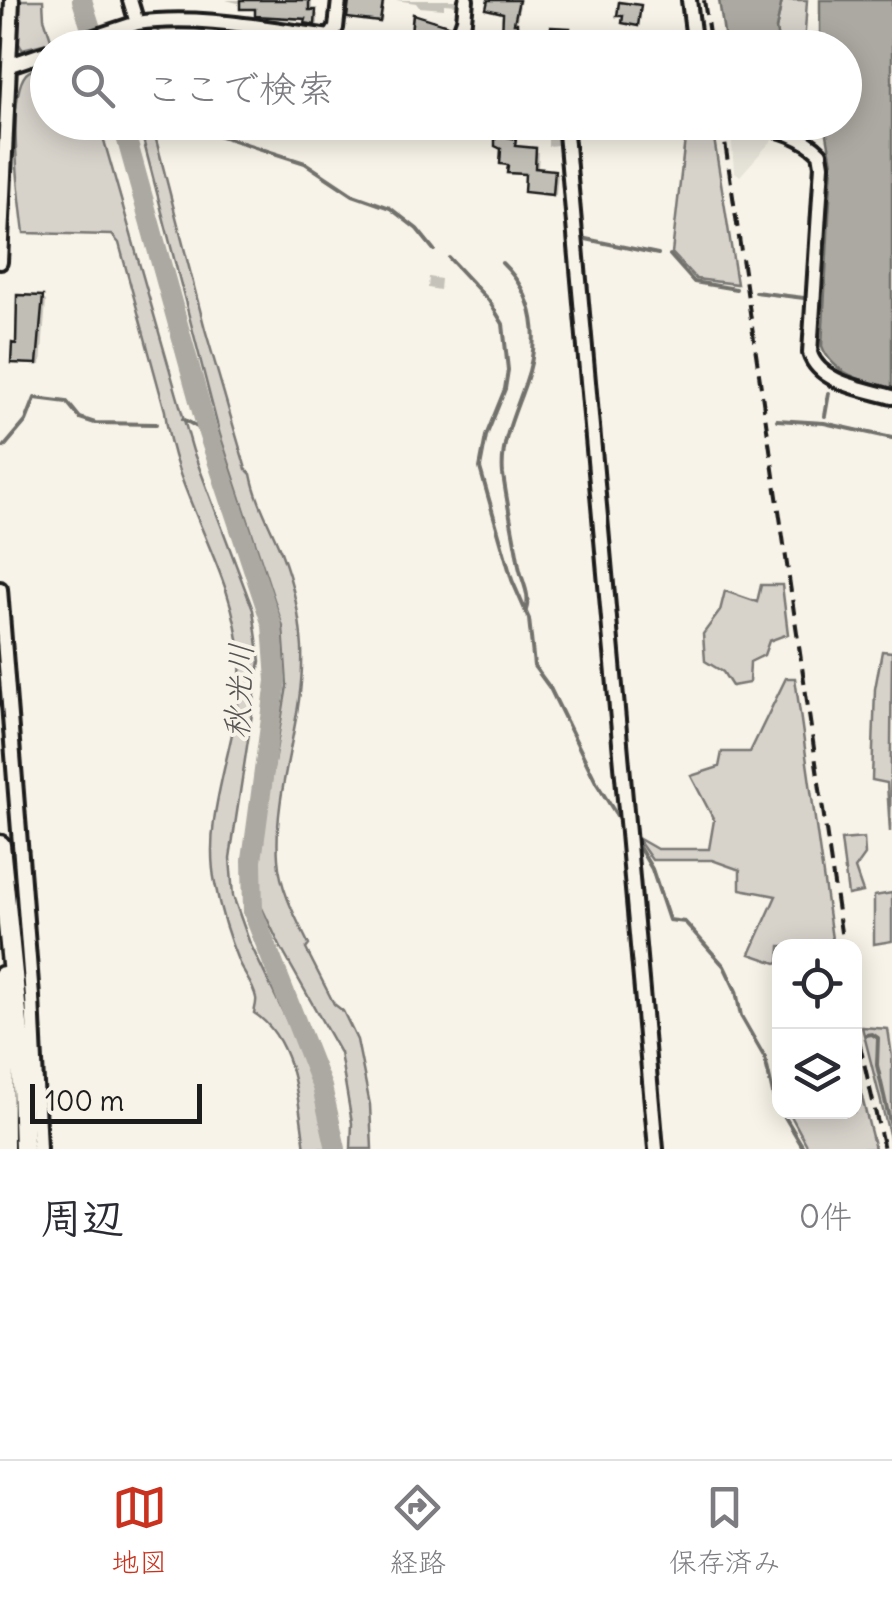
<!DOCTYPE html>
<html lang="ja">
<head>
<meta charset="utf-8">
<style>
	body { margin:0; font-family:Delius,"Klee One",sans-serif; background:#f7f7f7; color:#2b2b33 }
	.controls { position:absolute; right:30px; bottom:30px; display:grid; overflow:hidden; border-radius:20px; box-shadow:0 5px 25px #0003 }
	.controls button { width:90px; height:90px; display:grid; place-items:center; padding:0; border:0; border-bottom:2px solid #e1e1e2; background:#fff; color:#2b2b33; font:50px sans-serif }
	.scale { position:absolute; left:30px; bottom:25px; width:172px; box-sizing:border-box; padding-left:10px; border:5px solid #1c1c1c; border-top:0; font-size:28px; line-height:35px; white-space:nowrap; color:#1c1c1c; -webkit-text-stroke:8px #f7f3e8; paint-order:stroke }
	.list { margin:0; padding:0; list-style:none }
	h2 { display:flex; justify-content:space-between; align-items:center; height:130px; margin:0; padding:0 40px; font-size:42px }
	h2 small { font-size:32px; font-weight:400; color:#7c7c81 }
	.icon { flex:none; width:55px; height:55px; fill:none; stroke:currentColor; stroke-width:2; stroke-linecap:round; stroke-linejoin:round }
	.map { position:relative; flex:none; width:892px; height:1149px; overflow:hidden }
	.search { position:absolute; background:#fff; box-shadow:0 5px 25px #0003; left:30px; right:30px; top:30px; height:110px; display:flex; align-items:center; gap:25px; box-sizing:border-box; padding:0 35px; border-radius:55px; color:#7c7c81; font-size:38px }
	.sheet { height:310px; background:#fff }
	nav { display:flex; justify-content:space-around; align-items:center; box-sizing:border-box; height:140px; border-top:2px solid #e1e1e2; background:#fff; font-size:28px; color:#7c7c81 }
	nav a { display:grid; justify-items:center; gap:5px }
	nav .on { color:#c8321e }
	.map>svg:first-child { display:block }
	.built { fill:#e6e3d9 }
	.green { fill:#d7d3cb; stroke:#7a7874; stroke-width:2.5 }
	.water { fill:#aca9a2; stroke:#72716c; stroke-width:2.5 }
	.shadow { fill:#0003 }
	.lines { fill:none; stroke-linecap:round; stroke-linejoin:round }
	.stream { stroke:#72716c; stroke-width:4 }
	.river { stroke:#aca9a2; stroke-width:20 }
	.building { fill:#c0beb5; stroke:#1c1c1c; stroke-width:2.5 }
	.minor-casing { stroke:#1c1c1c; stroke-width:20 }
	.highway-casing { stroke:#1c1c1c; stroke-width:25 }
	.minor { stroke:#f7f3e8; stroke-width:12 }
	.highway { stroke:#f7f3e8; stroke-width:18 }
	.rail { stroke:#1c1c1c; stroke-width:4; stroke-dasharray:15 8; stroke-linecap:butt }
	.labels { text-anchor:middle; stroke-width:8; stroke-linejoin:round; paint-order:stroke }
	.water-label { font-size:32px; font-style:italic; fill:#565452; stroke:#f7f3e8 }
</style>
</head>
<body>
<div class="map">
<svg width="892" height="1149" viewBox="0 0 892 1149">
	<rect width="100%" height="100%" fill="#f7f3e8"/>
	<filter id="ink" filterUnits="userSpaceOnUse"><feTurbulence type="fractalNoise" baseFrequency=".01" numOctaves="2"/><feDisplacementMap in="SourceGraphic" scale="20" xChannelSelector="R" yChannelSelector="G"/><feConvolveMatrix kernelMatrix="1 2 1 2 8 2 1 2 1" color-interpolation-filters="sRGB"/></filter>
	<g filter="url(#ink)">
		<path class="built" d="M 731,130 L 745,130 L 774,138 L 740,176 L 734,171 Z"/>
		<path class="green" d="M 19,0 L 43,0 L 44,18 L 52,42 L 22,49 L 17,40 Z
			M 782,0 L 807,0 L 804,47 L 779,47 L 776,29 Z
			M 47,63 L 48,122 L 99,123 L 193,451 L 253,610 L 260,661 L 230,858 L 233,896 L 249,941 L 313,1075 L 328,1134 L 327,1149 L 305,1149 C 299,1104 295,1039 254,1013 C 255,1008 257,1002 256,998 C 254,986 244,974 239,963 C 229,939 220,910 215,883 C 200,809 245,731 240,658 C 235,570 174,497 165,411 L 119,243 L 112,235 L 24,233 C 20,202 6,97 26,74 C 31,69 41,66 47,63 Z
			M 135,123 L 148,123 L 153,128 L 205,329 L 246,469 L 251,474 C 256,501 271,527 281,552 C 293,583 300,616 302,648 C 305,720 273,787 278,859 C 280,889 296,918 309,945 L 306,949 L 334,1004 L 343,1011 L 357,1040 L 370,1105 L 372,1149 L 351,1149 L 352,1123 L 340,1053 L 281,948 L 261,906 L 257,862 L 287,686 L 283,627 L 220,435 L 144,143 Z
			M 686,130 L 713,132 L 737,284 L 696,279 L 672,253 Z
			M 761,585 L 782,585 L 788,634 L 769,641 L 764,655 L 750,662 L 749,683 L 732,686 L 723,672 L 705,661 L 703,634 L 720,611 L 725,591 L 757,602 Z
			M 882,651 L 892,652 L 890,832 L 887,783 L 872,780 L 875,689 Z
			M 786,678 L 795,678 L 833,946 L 780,946 L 779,962 L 776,963 L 750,954 L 776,896 L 740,889 L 740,870 L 712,860 L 652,860 L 636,837 L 657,849 L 709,849 L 714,820 L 691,776 L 719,767 L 722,752 L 750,752 Z
			M 864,838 L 865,855 L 855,869 L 863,892 L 848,895 L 841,840 Z
			M 892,893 L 892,941 L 874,944 L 874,896 Z
			M 862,1027 L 888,1029 L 892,1056 L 892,1146 Z
			M 855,1069 L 875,1149 L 809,1149 L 789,1112 L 854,1112 Z"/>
		<path class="water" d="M 719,0 L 782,0 L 776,29 L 779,47 L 726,47 Z
			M 820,0 L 892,0 L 892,389 C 865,382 832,374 822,346 L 832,163 L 825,123 L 844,122 L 844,48 L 820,47 Z"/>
		<path class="shadow" d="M 226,0 L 312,0 L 312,12 L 318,14 L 318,25 L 308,19 L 260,16 L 257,10 L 245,9 L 242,4 Z
			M 350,0 L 385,0 L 382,22 L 350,17 Z
			M 396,0 L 458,0 L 457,5 L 444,4 L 444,9 L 419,7 L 416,3 Z
			M 491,0 L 521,0 L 516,25 L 520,48 L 467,48 L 471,37 L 505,38 L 506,12 Z
			M 450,28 L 448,48 L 437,48 Z
			M 347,39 L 360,41 L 360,48 L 348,48 Z
			M 555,129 L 558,145 L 548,146 L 548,130 Z
			M 515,142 L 518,149 L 539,152 L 538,171 L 558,174 L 556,195 L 529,192 L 528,174 L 510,172 Z
			M 429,277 L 441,279 L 440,290 L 428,288 Z
			M 42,298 L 46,301 L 41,365 L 18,364 L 14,362 L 19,346 Z"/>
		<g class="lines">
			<path class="stream" d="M 158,33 L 162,48
				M 197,122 L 218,135 L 305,163 L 353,195 L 390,208 L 417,229 L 434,250
				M 581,238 L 658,254
				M 670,255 L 694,282 L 736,289
				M 449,258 L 489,301 L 503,324 L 508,370 L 505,389 L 486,436 L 480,468 L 512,580 L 529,619 L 534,666 L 550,688 L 597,784 L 621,822
				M 502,263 C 536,296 541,340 525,384 C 515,413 500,443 503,474 C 507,504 514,535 519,566 C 522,582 531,595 526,610
				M 755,292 L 804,298
				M 825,416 L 829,393
				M 183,419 L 208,433
				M 777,420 L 824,423 L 892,438
				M 4,447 L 26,421 L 35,398 L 67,402 L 80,418 L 95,423 L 156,424
				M 636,842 L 652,869 L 669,920 L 685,922 L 724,966 L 736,991 L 741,1016 L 765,1058 L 774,1098 L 780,1107
				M 866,1035 L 872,1034 L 878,1038 L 877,1065 L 892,1131
				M 782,1112 L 804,1149"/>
			<path class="river" d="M 82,0 L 97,48
				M 122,122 L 208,433 L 272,625 L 276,681 L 252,860 L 253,912 L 322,1087 L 336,1149"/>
		</g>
		<path class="building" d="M 240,0 L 309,0 L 309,10 L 316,10 L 315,25 L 305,23 L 306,19 L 255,16 L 255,9 L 240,9 Z
			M 355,0 L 383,2 L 380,22 L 347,18 L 349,1 Z
			M 488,0 L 519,0 L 514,23 L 517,23 L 518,48 L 466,45 L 465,48 L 469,35 L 502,36 L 503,13 L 486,9 Z
			M 619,2 L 641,5 L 638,26 L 622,23 L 623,16 L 617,16 Z
			M 413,14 L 451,26 L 444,48 L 419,48 L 420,34 L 411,33 Z
			M 551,27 L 570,28 L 567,48 L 553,48 Z
			M 495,134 L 516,139 L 515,146 L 536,148 L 535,168 L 555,170 L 553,195 L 524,192 L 525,174 L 507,173 L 508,165 L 500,164 L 501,149 L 495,146 Z
			M 17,295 L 43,296 L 37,364 L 11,363 L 12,343 L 16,344 Z"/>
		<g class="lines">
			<g class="minor-casing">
				<path id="minor" d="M 689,0 L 695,48
					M 137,23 C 199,14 268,29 330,37
					M 330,37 L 336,28 L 339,0
					M 61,48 L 137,23 L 130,0
					M 454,48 L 464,20 L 466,0
					M 10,65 L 48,52
					M 565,122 L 656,1149
					M 730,122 C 760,124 798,131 820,153 L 822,165 L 810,353 C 819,383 865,389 892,397
					M 0,262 L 12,0
					M 0,589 L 32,997 L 39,1149"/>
			</g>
			<g class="highway-casing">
				<path id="highway" d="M 0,845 L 21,1054 L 24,1149
					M 3,976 L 4,1149"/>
			</g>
			<use href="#minor" class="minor"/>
			<use href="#highway" class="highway"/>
			<path class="rail" d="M 704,0 L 711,48
				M 722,122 L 843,946
				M 854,1020 L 884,1149"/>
		</g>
	</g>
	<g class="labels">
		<g class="water-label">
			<text transform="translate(239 691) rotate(-87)" y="11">秋光川</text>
		</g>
	</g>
</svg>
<div class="controls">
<button><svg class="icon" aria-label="locate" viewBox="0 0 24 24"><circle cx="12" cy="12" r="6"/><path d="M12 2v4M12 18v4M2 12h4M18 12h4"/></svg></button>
<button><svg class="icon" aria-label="layers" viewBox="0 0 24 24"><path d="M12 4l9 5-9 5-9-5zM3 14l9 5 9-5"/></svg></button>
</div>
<div class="scale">100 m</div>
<div class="search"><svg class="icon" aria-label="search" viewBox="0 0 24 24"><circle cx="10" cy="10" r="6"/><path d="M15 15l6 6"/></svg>ここで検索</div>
</div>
<section class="sheet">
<h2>周辺<small>0件</small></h2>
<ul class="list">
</ul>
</section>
<nav>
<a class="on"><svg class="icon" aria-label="map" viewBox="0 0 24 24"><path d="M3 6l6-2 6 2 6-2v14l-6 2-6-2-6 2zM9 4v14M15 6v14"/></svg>地図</a>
<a><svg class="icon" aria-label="directions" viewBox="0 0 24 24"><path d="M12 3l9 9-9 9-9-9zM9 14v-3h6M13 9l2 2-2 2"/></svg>経路</a>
<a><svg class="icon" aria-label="saved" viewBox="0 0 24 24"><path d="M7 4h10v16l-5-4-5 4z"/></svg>保存済み</a>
</nav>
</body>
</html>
